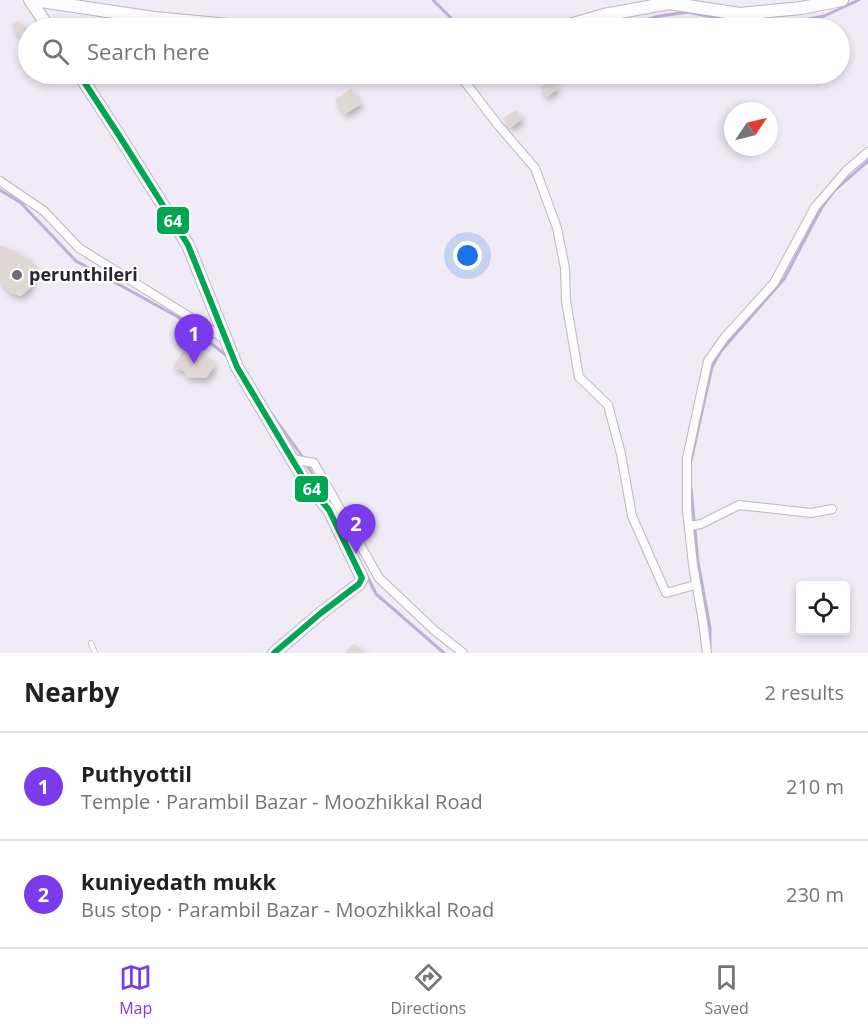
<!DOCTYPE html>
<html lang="en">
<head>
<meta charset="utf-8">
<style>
	body { margin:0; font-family:"Open Sans",sans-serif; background:#f6f6f6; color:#202124 }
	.controls { position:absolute; right:18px; bottom:18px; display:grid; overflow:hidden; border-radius:6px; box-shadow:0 3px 9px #0003 }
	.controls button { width:54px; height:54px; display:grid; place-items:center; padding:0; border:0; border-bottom:2px solid #e0e0e0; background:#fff; color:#202124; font:30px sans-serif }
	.compass { position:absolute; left:724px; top:102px; width:54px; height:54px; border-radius:50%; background:#fff; box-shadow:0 3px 9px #0003; rotate:55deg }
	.you { position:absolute; left:468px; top:256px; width:21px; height:21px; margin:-15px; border:4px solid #fff; border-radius:50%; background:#1a73e8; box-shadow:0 0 0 9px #1a73e833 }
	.badge { display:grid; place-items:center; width:39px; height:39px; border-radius:50%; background:#7c3aed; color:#fff; font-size:20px; font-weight:700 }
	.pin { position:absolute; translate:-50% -50px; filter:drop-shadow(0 2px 3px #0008) }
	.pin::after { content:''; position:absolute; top:32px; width:21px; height:18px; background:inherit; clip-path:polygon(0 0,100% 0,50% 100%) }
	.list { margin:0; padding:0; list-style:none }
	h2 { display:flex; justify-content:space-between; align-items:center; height:78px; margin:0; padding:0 24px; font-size:26px }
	h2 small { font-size:20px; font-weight:400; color:#757577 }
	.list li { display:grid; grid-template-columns:39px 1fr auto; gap:18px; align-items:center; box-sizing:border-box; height:108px; padding:0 24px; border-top:2px solid #e0e0e0 }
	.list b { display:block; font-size:22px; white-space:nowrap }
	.list p { margin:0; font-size:20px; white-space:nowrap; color:#757577 }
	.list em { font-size:20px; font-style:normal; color:#757577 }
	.icon { flex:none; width:33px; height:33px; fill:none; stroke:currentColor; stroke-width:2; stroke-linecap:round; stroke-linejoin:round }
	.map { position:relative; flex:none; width:868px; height:653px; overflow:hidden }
	.search { position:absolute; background:#fff; box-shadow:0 3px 9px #0003; left:18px; right:18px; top:18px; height:66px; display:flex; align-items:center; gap:15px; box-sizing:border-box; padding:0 21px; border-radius:33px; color:#757577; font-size:22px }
	.sheet { height:294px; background:#fff }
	nav { display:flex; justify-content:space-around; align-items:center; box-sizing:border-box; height:84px; border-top:2px solid #e0e0e0; background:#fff; font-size:16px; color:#757577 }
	nav a { display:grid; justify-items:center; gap:3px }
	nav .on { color:#7c3aed }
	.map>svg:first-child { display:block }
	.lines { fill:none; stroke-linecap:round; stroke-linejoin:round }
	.stream { stroke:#bfb0d3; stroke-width:3 }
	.building { fill:#e1d7d5; filter:url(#shadow) }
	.lane-casing { stroke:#bbb7c1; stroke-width:6 }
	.street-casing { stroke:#bbb7c1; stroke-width:10 }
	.secondary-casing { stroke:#bbb7c1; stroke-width:14 }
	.lane { stroke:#fdfcfe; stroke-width:4.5 }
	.street { stroke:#fdfcfe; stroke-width:8 }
	.secondary { stroke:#fdfcfe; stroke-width:12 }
	.bus-1-casing { stroke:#fff; stroke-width:10 }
	.bus-1 { stroke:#00a651; stroke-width:6 }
	.poi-dot { fill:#6f6a74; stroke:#fff; stroke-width:2 }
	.labels { text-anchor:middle; stroke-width:4.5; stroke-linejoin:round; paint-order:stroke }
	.poi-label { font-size:18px; font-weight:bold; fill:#29252e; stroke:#fff; text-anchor:start }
	.line-badge { stroke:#fff; stroke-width:2 }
	.badge-label { font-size:16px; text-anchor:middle; font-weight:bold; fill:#fff }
</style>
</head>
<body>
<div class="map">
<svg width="868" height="653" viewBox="0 0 868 653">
	<defs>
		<filter id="shadow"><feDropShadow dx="2.5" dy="4" stdDeviation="3" flood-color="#0004"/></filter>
	</defs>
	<rect width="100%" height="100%" fill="#f0ebf7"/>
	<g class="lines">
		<path class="stream" d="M 433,0 L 454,21 L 457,28
			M 614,28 L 660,16 L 688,12 L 764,28 L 824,16 L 859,0
			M 0,190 L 21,203 L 76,261 L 178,317 L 227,356
			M 271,413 L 304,459
			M 691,461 L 712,367 L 721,351 L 784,279 L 822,207 L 834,191 L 868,161
			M 307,465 L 326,498
			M 691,488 L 698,562 L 710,628 L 710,645
			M 367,576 L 376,594 L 444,653"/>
	</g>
	<path class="building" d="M 19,21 L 27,37 L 22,38 L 11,25 Z
		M 551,79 L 558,89 L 547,97 L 540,87 Z
		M 351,89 L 361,104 L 345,114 L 335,100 Z
		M 516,110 L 522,119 L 510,128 L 503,118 Z
		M 0,245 L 13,250 L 30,260 L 35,270 L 30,288 L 21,296 L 11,293 L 0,281 Z
		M 191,345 L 211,360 L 214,367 L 206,378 L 187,377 L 184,371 L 173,367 L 183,352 Z
		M 354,644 L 359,647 L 366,653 L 344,653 Z"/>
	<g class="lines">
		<g class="lane-casing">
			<path id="lane" d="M 91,643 L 95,653"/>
		</g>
		<g class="street-casing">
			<path id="street" d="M 459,74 L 498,125 L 535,168 L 557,228 L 565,268 L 566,301 L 579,377 L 608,405 L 621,454 L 632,516 L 666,593 L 695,585
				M 0,181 L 44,211 L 79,248 L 225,339
				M 292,459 L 314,463 L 379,578 L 434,630 L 463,653
				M 690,526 L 701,524 L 739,505 L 811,513 L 832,509
				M 707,653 L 703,622 L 693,565 L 687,510 L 687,458 L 708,361 L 725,337 L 774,283 L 815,207 L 847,170 L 868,152"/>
		</g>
		<g class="secondary-casing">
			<path id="secondary" d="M 30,0 L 49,28
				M 34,0 L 154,18 L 260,28
				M 559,28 L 604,15 L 669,3 L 740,14 L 801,8 L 842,0
				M 79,74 L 120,137 L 188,245 L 237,367 L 305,481 L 329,510 L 362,578 L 359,584 L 321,613 L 274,653"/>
		</g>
		<use href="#lane" class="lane"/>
		<use href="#street" class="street"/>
		<use href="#secondary" class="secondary"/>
		<g class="bus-1-casing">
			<path id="bus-1" d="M 79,74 L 120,137 L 188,245 L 237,367 L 305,481 L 329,510 L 362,578 L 359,584 L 321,613 L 274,653"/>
		</g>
		<use href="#bus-1" class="bus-1"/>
	</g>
	<circle class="poi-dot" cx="17" cy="275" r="6"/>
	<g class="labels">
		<g class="poi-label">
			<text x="29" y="281">perunthileri</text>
		</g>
	</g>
	<g class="line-badge">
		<rect x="156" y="206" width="34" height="29" rx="6" fill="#00a651"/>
		<rect x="294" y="475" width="35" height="28" rx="6" fill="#00a651"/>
	</g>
	<g class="badge-label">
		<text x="173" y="227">64</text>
		<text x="312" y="495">64</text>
	</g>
</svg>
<div class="controls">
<button><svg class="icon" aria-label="locate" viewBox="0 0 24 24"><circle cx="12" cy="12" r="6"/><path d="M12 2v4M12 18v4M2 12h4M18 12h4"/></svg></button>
</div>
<svg class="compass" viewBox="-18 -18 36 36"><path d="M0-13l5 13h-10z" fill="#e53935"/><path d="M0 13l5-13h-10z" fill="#757577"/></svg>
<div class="you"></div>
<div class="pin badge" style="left:194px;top:364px">1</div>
<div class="pin badge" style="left:356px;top:554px">2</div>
<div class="search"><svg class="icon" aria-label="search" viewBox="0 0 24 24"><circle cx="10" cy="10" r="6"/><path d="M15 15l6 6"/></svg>Search here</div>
</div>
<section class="sheet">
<h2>Nearby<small>2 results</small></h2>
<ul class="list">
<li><span class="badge">1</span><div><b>Puthyottil</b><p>Temple · Parambil Bazar - Moozhikkal Road</p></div><em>210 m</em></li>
<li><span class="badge">2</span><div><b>kuniyedath mukk</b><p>Bus stop · Parambil Bazar - Moozhikkal Road</p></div><em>230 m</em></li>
</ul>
</section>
<nav>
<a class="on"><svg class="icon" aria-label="map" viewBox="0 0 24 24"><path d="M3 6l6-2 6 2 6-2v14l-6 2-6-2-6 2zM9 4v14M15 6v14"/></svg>Map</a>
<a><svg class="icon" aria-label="directions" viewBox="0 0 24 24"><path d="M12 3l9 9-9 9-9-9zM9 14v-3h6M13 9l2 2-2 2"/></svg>Directions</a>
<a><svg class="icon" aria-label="saved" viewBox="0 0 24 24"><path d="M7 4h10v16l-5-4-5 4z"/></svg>Saved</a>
</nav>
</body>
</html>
